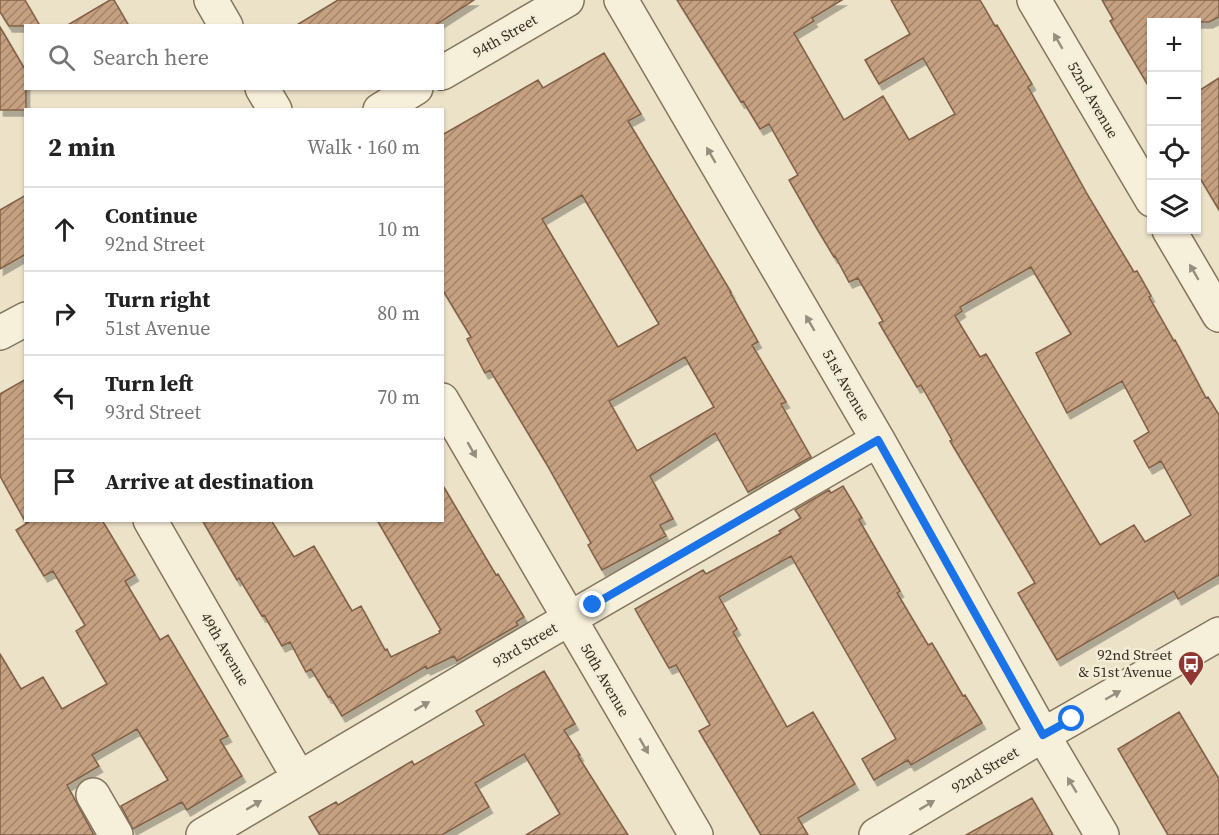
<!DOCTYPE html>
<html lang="en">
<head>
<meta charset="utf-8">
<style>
	body { margin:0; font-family:"Source Serif 4",serif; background:#f2f2f2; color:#222 }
	.controls { position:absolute; right:18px; top:18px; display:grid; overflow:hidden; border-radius:0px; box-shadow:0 2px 4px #0004 }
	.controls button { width:54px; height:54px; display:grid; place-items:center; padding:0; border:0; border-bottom:2px solid #e0e0e0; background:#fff; color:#222; font:30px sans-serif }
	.stop { position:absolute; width:18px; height:18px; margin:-14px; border:4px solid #1a73e8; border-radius:50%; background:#fff }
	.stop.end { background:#1a73e8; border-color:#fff; box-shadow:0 2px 6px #0008 }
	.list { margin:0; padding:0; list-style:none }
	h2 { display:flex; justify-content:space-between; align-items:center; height:78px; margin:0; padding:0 24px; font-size:26px }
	h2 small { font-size:20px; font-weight:400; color:#767676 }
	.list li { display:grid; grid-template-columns:39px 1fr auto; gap:18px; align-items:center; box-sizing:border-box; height:84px; padding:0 24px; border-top:2px solid #e0e0e0 }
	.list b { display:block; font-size:22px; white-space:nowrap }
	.list p { margin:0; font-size:20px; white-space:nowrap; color:#767676 }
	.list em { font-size:20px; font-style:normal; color:#767676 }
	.icon { flex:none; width:33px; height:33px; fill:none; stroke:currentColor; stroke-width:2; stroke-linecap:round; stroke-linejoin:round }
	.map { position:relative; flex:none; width:1219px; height:835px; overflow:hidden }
	.search { position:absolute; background:#fff; box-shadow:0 2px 4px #0004; left:24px; top:24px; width:420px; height:66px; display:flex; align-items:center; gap:15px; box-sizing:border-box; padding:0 21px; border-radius:0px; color:#767676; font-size:22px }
	.panel { position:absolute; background:#fff; box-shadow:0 2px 4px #0004; left:24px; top:108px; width:420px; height:414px; border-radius:0px }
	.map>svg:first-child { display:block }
	.building { fill:url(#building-hatch); stroke:#826146; stroke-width:1.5; fill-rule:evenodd; filter:url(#shadow) }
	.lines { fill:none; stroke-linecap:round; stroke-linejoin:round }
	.minor-casing { stroke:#85755e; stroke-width:36 }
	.minor { stroke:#f6efda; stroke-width:33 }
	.oneway { fill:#968e7e }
	.route { stroke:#1a73e8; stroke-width:8 }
	.labels { text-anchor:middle; stroke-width:5; stroke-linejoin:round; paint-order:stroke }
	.street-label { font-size:15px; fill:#372c21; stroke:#f3ecd6 }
	.poi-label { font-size:15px; fill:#372c21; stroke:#f3ecd6; text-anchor:end }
</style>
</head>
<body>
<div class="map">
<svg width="1219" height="835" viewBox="0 0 1219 835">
	<defs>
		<pattern id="building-hatch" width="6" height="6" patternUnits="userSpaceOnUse" patternTransform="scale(1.5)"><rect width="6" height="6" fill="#c6a181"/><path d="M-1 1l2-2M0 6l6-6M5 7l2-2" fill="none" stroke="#a28369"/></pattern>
		<filter id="shadow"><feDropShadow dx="3.5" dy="6" stdDeviation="0" flood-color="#0004"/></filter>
	</defs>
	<rect width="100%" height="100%" fill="#ebe2c8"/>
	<path class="building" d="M 0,0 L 25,0 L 40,26 L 9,26 L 0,12 Z
		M 110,0 L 114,0 L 129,26 L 66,26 Z
		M 338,0 L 474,0 L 434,26 L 295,26 Z
		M 677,0 L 842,0 L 812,18 L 814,21 L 794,33 L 844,120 L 883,96 L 909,140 L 955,114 L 923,58 L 879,84 L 865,60 L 910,34 L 891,0 L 980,0 L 995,26 L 997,25 L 1032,84 L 1028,87 L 1087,194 L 1134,272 L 1137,271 L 1151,296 L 1149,297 L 1174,341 L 1175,340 L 1206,398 L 1208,397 L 1219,415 L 1219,575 L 1178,599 L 1174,591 L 1057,660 L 1018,593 L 1035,583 L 950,441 L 952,440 L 921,385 L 917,387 L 879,323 L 883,321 L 858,278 L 849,282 L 835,256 L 834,257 L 816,227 L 789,180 L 798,175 L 769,124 L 760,129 L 743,101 L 741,102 ZM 1031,267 L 1071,334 L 1036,353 L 1067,413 L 1122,381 L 1149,432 L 1134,441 L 1149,468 L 1161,461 L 1191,515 L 1145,542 L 1134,525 L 1100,545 L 986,354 L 980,357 L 955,316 L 962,311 L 960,307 Z
		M 1102,0 L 1219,0 L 1219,17 L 1209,22 L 1152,22 L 1152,92 L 1110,21 L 1113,19 Z
		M 0,27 L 26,71 L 26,110 L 0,110 Z
		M 604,53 L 641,114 L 628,121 L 731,292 L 730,292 L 758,342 L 752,345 L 786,402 L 781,404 L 811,457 L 748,492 L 715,433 L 650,476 L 673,519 L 660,525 L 666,536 L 602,570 L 588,545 L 591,543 L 546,463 L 490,370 L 485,373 L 467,339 L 471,337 L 442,289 L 442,135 L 538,80 L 543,88 ZM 582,195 L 659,324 L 618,347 L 542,219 ZM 685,357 L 714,407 L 637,451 L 609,401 Z
		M 1219,78 L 1219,210 L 1197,173 L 1197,92 Z
		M 26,195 L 26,254 L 0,269 L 0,210 Z
		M 26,379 L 26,523 L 0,476 L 0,394 Z
		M 442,484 L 496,575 L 498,574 L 524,617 L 516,622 L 518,625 L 457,661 L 454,656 L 427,669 L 426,666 L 342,716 L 330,696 L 328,697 L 311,669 L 306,672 L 290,642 L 282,646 L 264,615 L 262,616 L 239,578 L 237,580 L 202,520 L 271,520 L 294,557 L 314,546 L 352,611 L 361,606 L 385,650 L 387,649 L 391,657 L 440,633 L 439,631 L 441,630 L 377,520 L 442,520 Z
		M 843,486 L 862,518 L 859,520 L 900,591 L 897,593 L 928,645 L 932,643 L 963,696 L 965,695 L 982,723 L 911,765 L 908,760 L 874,780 L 862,759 L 896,739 L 791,556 L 719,597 L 737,629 L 733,632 L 787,727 L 813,712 L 855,784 L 798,818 L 808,835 L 761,835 L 699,731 L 710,725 L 676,665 L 669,668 L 635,609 L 703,570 L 706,574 L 781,533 L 779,531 L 801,518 L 795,510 L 829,490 L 831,493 Z
		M 32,520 L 102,520 L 135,575 L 125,581 L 160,640 L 168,635 L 228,736 L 220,740 L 242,776 L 187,810 L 182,802 L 133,829 L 121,806 L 168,780 L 137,729 L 92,755 L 99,766 L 67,785 L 94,835 L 0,835 L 0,654 L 21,689 L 43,677 L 62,709 L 107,684 L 76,631 L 85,625 L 53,571 L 44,576 L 16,530 Z
		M 544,671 L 575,724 L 564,730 L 580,755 L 578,756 L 628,835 L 526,835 L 560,814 L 524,754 L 475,783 L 489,807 L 442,835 L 320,835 L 309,817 L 336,802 L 338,805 L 412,761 L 414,765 L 484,725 L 476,711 Z
		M 1179,712 L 1219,779 L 1219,835 L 1168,835 L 1118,749 Z
		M 1032,798 L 1053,835 L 966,835 Z"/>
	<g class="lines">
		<g class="minor-casing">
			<path id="minor" d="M 211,0 L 226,26
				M 621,0 L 878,440 L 1043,735 L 1102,835
				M 1034,0 L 1152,200
				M 442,73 L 567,0
				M 262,88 L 275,110
				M 380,110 L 416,88
				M 1169,230 L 1219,315
				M 0,333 L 26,319
				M 442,400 L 696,835
				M 150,520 L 299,778
				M 93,795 L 116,835
				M 203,835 L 548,631 L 878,440
				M 876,835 L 1043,735 L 1219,634"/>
		</g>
		<use href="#minor" class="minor"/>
	</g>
	<defs><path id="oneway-solid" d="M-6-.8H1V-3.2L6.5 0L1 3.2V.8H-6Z" transform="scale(1.5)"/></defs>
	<g class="oneway">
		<use href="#oneway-solid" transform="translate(1058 41) rotate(-120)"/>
		<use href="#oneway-solid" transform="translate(711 155) rotate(-120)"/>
		<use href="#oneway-solid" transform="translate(1194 272) rotate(-120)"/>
		<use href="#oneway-solid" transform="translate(810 323) rotate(-120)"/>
		<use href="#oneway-solid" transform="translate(472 450) rotate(60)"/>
		<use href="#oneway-solid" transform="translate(1113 695) rotate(-30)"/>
		<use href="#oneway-solid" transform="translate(422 706) rotate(-30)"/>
		<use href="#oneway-solid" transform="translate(644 746) rotate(60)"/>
		<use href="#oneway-solid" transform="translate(1072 785) rotate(-121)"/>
		<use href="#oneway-solid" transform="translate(254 805) rotate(-31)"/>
		<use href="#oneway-solid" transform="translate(927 805) rotate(-31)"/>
	</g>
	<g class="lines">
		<path class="route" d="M 593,605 L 878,440 L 1043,735 L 1072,719"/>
	</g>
	<defs>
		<g id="bus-pin" transform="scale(1.35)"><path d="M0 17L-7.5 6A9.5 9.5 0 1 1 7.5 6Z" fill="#8f3733" stroke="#f3ecd6"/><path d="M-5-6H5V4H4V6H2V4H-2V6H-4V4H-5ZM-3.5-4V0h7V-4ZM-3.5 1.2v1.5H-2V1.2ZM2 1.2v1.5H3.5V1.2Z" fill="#fff"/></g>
	</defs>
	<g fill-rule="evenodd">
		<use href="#bus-pin" x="1191" y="664"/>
	</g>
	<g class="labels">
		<g class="street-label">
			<text transform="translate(505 36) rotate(-30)" y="5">94th Street</text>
			<text transform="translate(1093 100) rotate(60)" y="5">52nd Avenue</text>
			<text transform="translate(846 385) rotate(60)" y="5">51st Avenue</text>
			<text transform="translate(525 645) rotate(-31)" y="5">93rd Street</text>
			<text transform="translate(225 649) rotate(60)" y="5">49th Avenue</text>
			<text transform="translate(605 680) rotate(60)" y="5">50th Avenue</text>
			<text transform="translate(985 770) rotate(-31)" y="5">92nd Street</text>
		</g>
		<g class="poi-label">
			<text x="1172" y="660">92nd Street<tspan x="1172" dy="17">&amp; 51st Avenue</tspan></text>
		</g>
	</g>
</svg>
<div class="controls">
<button>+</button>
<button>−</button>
<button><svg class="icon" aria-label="locate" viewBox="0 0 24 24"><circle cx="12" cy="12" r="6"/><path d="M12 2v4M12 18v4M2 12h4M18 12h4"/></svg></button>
<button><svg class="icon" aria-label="layers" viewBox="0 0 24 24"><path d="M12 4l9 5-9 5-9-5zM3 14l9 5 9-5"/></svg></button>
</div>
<div class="stop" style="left:1072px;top:719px"></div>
<div class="stop end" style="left:593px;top:605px"></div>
<div class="search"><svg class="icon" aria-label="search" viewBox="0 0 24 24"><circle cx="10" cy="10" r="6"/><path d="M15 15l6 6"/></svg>Search here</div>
<section class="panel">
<h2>2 min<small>Walk · 160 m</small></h2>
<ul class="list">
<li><svg class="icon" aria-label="ahead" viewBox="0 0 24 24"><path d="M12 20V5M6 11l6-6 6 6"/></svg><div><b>Continue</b><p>92nd Street</p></div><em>10 m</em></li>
<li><svg class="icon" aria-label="right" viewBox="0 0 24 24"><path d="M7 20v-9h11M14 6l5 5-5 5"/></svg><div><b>Turn right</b><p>51st Avenue</p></div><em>80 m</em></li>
<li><svg class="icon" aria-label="left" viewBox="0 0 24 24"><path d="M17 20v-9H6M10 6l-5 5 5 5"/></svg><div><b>Turn left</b><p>93rd Street</p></div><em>70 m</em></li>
<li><svg class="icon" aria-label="arrive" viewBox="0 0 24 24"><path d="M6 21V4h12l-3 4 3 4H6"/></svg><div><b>Arrive at destination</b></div></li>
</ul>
</section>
</div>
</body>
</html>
